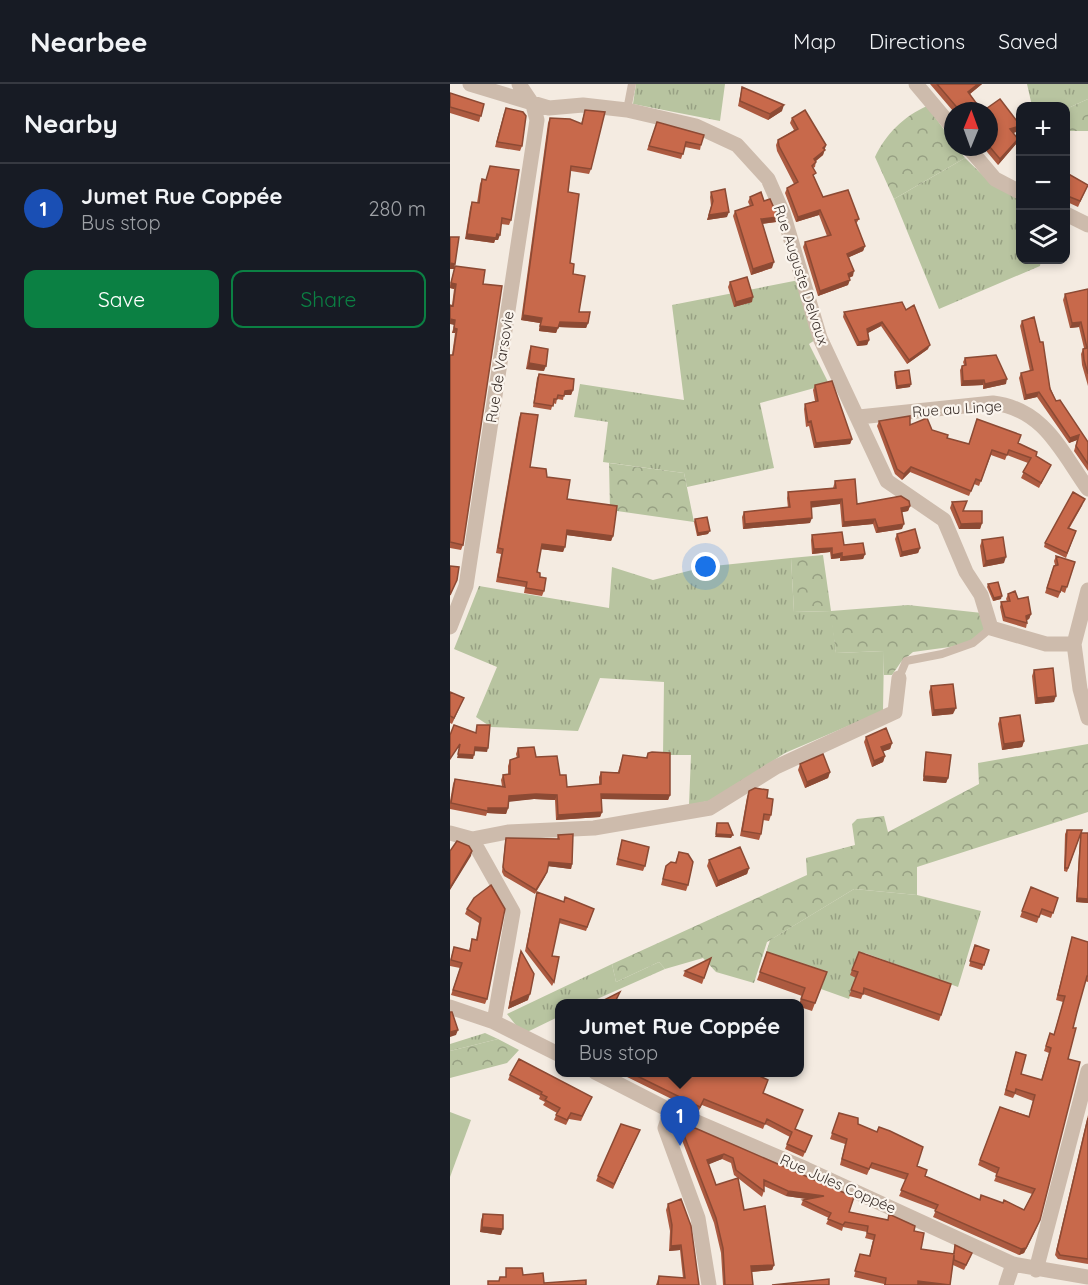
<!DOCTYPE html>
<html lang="en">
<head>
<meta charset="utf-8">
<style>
	body { margin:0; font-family:Quicksand,sans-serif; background:#20242c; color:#f1f3f6 }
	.controls { position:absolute; right:18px; top:18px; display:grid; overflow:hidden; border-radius:12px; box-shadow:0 3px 9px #0003 }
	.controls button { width:54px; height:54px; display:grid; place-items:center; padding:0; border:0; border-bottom:2px solid #363941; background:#171b24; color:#f1f3f6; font:30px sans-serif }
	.compass { position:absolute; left:494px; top:18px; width:54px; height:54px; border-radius:50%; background:#171b24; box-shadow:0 3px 9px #0003; rotate:1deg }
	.you { position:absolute; left:256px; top:483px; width:21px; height:21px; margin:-15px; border:4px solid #fff; border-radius:50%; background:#1a73e8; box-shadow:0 0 0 9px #1a73e833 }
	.badge { display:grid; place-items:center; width:39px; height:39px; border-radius:50%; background:#0b8043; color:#fff; font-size:20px; font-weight:700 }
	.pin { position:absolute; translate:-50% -50px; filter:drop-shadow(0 2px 3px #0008) }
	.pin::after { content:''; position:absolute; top:32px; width:21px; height:18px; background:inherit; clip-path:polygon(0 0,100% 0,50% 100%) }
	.popup { position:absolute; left:105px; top:915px; width:249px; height:78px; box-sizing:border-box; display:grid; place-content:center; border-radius:12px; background:#171b24; filter:drop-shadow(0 2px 4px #0005); font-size:20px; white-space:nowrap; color:#9ea1a6 }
	.popup b { font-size:22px; color:#f1f3f6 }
	.popup::after { content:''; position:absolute; left:50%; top:100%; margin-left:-12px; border:12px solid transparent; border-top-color:#171b24 }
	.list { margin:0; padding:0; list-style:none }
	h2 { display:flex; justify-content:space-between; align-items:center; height:78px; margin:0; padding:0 24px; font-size:26px }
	h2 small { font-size:20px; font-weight:400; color:#9ea1a6 }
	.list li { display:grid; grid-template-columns:39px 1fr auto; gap:18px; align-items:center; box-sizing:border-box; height:90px; padding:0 24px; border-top:2px solid #363941 }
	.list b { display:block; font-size:22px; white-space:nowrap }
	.list p { margin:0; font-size:20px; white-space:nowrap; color:#9ea1a6 }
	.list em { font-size:20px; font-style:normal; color:#9ea1a6 }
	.actions { display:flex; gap:12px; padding:18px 24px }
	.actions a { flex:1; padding:14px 0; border:2px solid #0b8043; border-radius:12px; text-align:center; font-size:21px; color:#0b8043 }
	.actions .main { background:#0b8043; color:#fff }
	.icon { flex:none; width:33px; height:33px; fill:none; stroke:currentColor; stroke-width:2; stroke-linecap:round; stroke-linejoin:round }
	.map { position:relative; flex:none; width:638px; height:1201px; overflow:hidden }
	header { display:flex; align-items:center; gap:36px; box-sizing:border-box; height:84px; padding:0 30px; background:#171b24; border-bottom:2px solid #363941 }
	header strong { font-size:28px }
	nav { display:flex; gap:33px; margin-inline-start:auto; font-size:21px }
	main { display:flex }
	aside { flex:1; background:#171b24 }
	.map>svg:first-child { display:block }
	.grass { fill:url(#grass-tufts) }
	.forest { fill:url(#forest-crowns) }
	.pitch { fill:#b8c4a0 }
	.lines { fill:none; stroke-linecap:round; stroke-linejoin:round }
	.service { stroke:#cdbbac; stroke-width:8 }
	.minor { stroke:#cdbbac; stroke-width:15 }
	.wall { fill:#ac5a40 }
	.shaded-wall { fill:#8c4a34 }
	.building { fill:#c8694b; stroke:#8c4a34; stroke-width:1.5 }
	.labels { text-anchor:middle; stroke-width:4.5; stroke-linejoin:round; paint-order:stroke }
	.street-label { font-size:15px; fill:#3b302b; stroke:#fbf5ee }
</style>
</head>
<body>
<header>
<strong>Nearbee</strong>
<nav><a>Map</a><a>Directions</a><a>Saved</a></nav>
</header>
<main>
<aside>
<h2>Nearby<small></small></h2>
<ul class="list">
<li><span class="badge" style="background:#1a4fb4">1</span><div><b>Jumet Rue Coppée</b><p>Bus stop</p></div><em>280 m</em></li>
</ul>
<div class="actions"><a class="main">Save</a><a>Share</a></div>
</aside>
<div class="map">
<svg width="638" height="1201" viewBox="0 0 638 1201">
	<defs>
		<pattern id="grass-tufts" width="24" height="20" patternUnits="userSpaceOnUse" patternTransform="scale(1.5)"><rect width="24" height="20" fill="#b8c4a0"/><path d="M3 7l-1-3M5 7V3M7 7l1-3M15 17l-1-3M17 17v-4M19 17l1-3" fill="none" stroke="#97a083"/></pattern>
		<pattern id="forest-crowns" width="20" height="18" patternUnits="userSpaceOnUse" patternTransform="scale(1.5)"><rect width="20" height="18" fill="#b8c4a0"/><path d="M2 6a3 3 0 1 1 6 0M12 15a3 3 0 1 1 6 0" fill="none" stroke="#97a083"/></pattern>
	</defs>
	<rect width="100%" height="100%" fill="#f4ebe1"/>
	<path class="grass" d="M 186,0 L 275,0 L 270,37 L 183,20 Z
		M 577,0 L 638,0 L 638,15 L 616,25 L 616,22 L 582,22 Z
		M 515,74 L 544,102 L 570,115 L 570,176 L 591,176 L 590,182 L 489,225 L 444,115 Z
		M 349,196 L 365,256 L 359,260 L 379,300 L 310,319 L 324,384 L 237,403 L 234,389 L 153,378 L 158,338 L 124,333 L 130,300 L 234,316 L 222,221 Z
		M 341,474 L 344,528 L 381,527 L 386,569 L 434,567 L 433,627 L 335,669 L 263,716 L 239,721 L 241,671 L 213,671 L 214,598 L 150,594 L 128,647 L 41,643 L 26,633 L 47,583 L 4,565 L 29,502 L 159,524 L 162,483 L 203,496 L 254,483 Z
		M 404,805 L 467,811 L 531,827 L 508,903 L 415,869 L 399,915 L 371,905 L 374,897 L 314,876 L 320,856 Z
		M 209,878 L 215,885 L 138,919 L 110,920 L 110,932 L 73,950 L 57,930 L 162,880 L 166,898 Z
		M 35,949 L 48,955 L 0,967 L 0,960 Z"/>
	<path class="forest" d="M 638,15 L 638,47 L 616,47 L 616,25 Z
		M 477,22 L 503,58 L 503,63 L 507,63 L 515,74 L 444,115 L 425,73 C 435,51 454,32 477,22 Z
		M 159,379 L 234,389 L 244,438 L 160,426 Z
		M 373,471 L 381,527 L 458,521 L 532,529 L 537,543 L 522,557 L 507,562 L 463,568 L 451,578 L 442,591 L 434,591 L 434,567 L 386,569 L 380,527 L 344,528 L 341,474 Z
		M 638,660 L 638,728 L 467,783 L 467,811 L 404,805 L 317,858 L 304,899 L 266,888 L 253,874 L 215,885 L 209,878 L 166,898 L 162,880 L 357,791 L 356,774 L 405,761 L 402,740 L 407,735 L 434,732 L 438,748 L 529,700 L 528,679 Z
		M 48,955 L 69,966 L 57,979 L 0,994 L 0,967 Z"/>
	<path class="pitch" d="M 0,1028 L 21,1036 L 0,1093 Z"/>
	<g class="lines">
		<path class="service" d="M 177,26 L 182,0
			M 449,594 L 456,577 L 492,570 L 523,559 L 541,544"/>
		<path class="minor" d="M 20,0 L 99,24 L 133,21 L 177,26 L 246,42 L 287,61 L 318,95 L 333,129 L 370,254 L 437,397 L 494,436 L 516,488 L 531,511 L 541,544 L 596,560 L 624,560
			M 466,0 L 503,44
			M 518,63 L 545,95 L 570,108
			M 616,130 L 638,141
			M 409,333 L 543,319 C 594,325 611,367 638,405
			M 638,506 L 624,560 L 630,605 L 638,634
			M 0,543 L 16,502 L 87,36 L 83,21 L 69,0
			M 0,749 L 22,755 L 58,748 L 144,744 L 260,724 L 326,683 L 445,628 L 449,594
			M 22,755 L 63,828 L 44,938
			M 0,923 L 44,938 L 110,971
			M 145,988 L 221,1027 L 356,1085 L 563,1180 L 638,1193
			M 221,1027 L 215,1044 L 248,1134 L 259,1201
			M 586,1186 L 638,987
			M 556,1201 L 563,1180"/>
	</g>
	<path class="wall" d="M 480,0 L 532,0 L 520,10 L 532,27 L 503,27 Z
		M 292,3 L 332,27 L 318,36 L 288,22 Z
		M 0,9 L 34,20 L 29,38 L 0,29 Z
		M 135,26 L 141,85 L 139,90 L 121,87 L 118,108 L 120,179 L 123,190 L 129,228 L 138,239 L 136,244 L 108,243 L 106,249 L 89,247 L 90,239 L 71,236 L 98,39 L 100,34 L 131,40 Z
		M 539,27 L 569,47 L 563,49 L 568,55 L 566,60 L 548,81 L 533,63 L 539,63 Z
		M 54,29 L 72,62 L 70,67 L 45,63 Z
		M 342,34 L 376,61 L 373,71 L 366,77 L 365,83 L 363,84 L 364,93 L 373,113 L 409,135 L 406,140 L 415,162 L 413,167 L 399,173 L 403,192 L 399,194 L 398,201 L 368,212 L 353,163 L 355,158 L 377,152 L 369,131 L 346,138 L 335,109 L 337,104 L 344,100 L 327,67 L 326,61 L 328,56 L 344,46 L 340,39 Z
		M 207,38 L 251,61 L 250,66 L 235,63 L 231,75 L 197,66 Z
		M 615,88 L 638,101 L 628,123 L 615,117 Z
		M 32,95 L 61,136 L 59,141 L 51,140 L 48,156 L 45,156 L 44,159 L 15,155 L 20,124 L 22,118 L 27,119 L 30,100 Z
		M 261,108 L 277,133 L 257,136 L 261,122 L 260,113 Z
		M 300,113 L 314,117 L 328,133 L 326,138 L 312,140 L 322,184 L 301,191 L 283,132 L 285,127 L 300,122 L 298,118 Z
		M 5,182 L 33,200 L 13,461 L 11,466 L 0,464 L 0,271 L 2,271 L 5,249 L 2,249 L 4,241 L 2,221 L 4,205 L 0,204 L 0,201 Z
		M 280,198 L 302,218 L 284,223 L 278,203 Z
		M 638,205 L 638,302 L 632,281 L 631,270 L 633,265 L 634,264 L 629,243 L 620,244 L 613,216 L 615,210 Z
		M 456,226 L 478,265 L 457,280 L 431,242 L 418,249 L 419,256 L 417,261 L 407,262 L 393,233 L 394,228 Z
		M 572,237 L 606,317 L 638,358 L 638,387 L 624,367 L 627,356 L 619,359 L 587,313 L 574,316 L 569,294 L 571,289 L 580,287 L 570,242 Z
		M 81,262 L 94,287 L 76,285 L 79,268 Z
		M 515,274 L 556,300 L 533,305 L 533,301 L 511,302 L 510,286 L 512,282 L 514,281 L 513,278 Z
		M 445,288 L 460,303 L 446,305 L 444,291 Z
		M 89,290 L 123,306 L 121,311 L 114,311 L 113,316 L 107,315 L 106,320 L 103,319 L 101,326 L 83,323 L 87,294 Z
		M 365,301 L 402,355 L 400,360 L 364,364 L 359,342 L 356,343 L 354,325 L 355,320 L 365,317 L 363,306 Z
		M 71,329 L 80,383 L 97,393 L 117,415 L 163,452 L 161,457 L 117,451 L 113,468 L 91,465 L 87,488 L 90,493 L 94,507 L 92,512 L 74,509 L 75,503 L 46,498 L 51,470 L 46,469 L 69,334 Z
		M 429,337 L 460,341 L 482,346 L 497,354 L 519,360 L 568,359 L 586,372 L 601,381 L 589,404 L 571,394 L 578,379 L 557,371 L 555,376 L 541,371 L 529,402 L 524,400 L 519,412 L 460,388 L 452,396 L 445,390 L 427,342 Z
		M 385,397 L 407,420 L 460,422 L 458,427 L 452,428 L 452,445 L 426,449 L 423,440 L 392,443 L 390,420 L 361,423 L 360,439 L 293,445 L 292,433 L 294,428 L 338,424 L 337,414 L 338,408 L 383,404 Z
		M 502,418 L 532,439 L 530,445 L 509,445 L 500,424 Z
		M 633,420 L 619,445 L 626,447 L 616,474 L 594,463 L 595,459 Z
		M 245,435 L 258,450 L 247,452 L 244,438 Z
		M 447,450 L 470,464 L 468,469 L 450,473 L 445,455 Z
		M 362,451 L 394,461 L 415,470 L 413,475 L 390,477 L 390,474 L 381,475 L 380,468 L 362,470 L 361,456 Z
		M 532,456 L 554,479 L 533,483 L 530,462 Z
		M 606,472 L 625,478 L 615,509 L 611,507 L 608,514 L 595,509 L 602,487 L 605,481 L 604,477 Z
		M 538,500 L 551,515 L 543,517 L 537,503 Z
		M 558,510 L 568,515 L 581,530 L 579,535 L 577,536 L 577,539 L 576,544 L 553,537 L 550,523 L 551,518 L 557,517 L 556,515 Z
		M 584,586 L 604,618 L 585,620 L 582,592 Z
		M 481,602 L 503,630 L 482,632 L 479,608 Z
		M 0,608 L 14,614 L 2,640 L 0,639 Z
		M 550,634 L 574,657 L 572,663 L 552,666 L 548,640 Z
		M 416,653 L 442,659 L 440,665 L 433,667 L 435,672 L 433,678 L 422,683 L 414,658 Z
		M 68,664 L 86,673 L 110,691 L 117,703 L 149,700 L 149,693 L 151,688 L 168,688 L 173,671 L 196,674 L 198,669 L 220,711 L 218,716 L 151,715 L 152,728 L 150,733 L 106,736 L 105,716 L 84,715 L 59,717 L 58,724 L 56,730 L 37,729 L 36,732 L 0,725 L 0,717 L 3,700 L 5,695 L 52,702 L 51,696 L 53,691 L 58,690 L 58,682 L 60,676 L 67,674 L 66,670 Z
		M 476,668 L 498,694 L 496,699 L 473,697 L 475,673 Z
		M 350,680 L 380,688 L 378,694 L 355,704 L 348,686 Z
		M 299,707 L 317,714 L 321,731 L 319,737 L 313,736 L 311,750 L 309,756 L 290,752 L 297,713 Z
		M 617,746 L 632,746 L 617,788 L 614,787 L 615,750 Z
		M 631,749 L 638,749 L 638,819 L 626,818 L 630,753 Z
		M 108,751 L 122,780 L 121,785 L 98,782 L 95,793 L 85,810 L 54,792 L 52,788 L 55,759 L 56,754 L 107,755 Z
		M 172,756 L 195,782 L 193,787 L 166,781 Z
		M 229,768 L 238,801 L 236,807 L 211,801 L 216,782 L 225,779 Z
		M 259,776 L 299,784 L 297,790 L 266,803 L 257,782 Z
		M 41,801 L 37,915 L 35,920 L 1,911 L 10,884 L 0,882 L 0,877 L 4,863 L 19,867 L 22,855 L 26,856 L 29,839 L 15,830 L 17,825 Z
		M 581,803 L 608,814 L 601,834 L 590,830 L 587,839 L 570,833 Z
		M 87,808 L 114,818 L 144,825 L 136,847 L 109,839 L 102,872 L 104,898 L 102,902 L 75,867 Z
		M 622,853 L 638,858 L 638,898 L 635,897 L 623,944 L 588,1141 L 574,1169 L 569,1171 L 483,1133 L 486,1126 L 449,1112 L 456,1096 L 420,1084 L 417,1091 L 390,1081 L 395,1060 L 380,1055 L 389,1029 L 408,1040 L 467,1082 L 475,1092 L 530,1116 L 553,1119 L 574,1126 L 582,1110 L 544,1097 L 547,1090 L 528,1081 L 550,1023 L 579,1032 L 583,1017 L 565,1010 L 563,1014 L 554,1011 L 566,968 L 571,990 L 591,996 L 599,969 L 594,967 L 600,949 L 604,950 L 613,918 L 606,916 Z
		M 525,861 L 539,866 L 532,886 L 519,882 Z
		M 71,867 L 78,916 L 58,925 L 69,872 Z
		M 317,868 L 377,888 L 362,927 L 350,923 L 349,920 L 352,912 L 307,896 Z
		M 409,868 L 491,931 L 489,937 L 413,910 L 411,915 L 399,912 L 406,894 L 400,891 Z
		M 261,874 L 252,900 L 233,892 L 235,887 Z
		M 167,988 L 301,988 L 313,1009 L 345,1046 L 362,1052 L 353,1073 L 335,1065 L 340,1053 L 315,1040 L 313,1045 L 252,1021 L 248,1028 Z
		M 60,991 L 142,1013 L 131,1037 L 119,1035 L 116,1041 L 104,1036 L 107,1029 L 93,1021 L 95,1018 L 89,1015 L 90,1012 L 58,996 Z
		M 638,1031 L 638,1180 L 608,1175 L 605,1171 Z
		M 232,1046 L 399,1128 L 464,1147 L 471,1165 L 503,1170 L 505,1161 L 522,1169 L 520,1174 L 514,1186 L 503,1181 L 500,1201 L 434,1201 L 434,1200 L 404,1193 L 410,1170 L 419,1172 L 423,1156 L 415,1154 L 417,1148 L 393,1143 L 392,1147 L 376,1140 L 379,1134 L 351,1121 L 353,1116 L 356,1115 L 336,1112 L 314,1102 L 314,1107 L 312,1113 L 284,1091 L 281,1079 L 272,1075 L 258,1080 L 266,1101 L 294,1126 L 324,1181 L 322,1186 L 302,1188 L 303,1201 L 273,1201 L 271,1169 L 264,1139 L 230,1051 Z
		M 188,1050 L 163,1105 L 146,1097 L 148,1092 Z
		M 218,1120 L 249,1201 L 206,1201 L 209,1192 L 233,1194 L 230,1166 L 219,1167 L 220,1147 L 216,1126 Z
		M 33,1130 L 51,1151 L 30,1148 L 31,1136 Z"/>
	<path class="shaded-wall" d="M 528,0 L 532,0 L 516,13 L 518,8 Z
		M 334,21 L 332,27 L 318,36 L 320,30 Z
		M 570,42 L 569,47 L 558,51 L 560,45 Z
		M 568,55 L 566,60 L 548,81 L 550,75 Z
		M 376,61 L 373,71 L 362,80 L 364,75 Z
		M 370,126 L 369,131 L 346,138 L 348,133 Z
		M 279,128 L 277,133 L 257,136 L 259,131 Z
		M 328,133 L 326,138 L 309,140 L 311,135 Z
		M 17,150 L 47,150 L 50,151 L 48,156 L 45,156 L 44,159 L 15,155 Z
		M 415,162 L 413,167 L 395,175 L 397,170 Z
		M 324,178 L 322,184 L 301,191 L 303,185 Z
		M 0,179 L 5,180 L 4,185 L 0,185 Z
		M 404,187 L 403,192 L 396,195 L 398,190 Z
		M 400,196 L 398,201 L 368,212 L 370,207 Z
		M 1,199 L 6,200 L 4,205 L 0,204 Z
		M 303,213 L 302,218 L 284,223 L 286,218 Z
		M 73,231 L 92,234 L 90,239 L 71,236 Z
		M 0,235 L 5,236 L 4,241 L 0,240 Z
		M 110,238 L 138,239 L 136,244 L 108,243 Z
		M 432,238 L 431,242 L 416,250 L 417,245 Z
		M 631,238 L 629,243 L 620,244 L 622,239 Z
		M 90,242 L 108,244 L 106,249 L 89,247 Z
		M 4,244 L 7,245 L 5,249 L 2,249 Z
		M 419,256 L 417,261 L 407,262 L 409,258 Z
		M 480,261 L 478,265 L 457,280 L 459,276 Z
		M 79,279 L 96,282 L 94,287 L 76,285 Z
		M 557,295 L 556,300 L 533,305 L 535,300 Z
		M 534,296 L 533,301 L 511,302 L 513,297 Z
		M 461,300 L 460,303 L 446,305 L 447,302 Z
		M 123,306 L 121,311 L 113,311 L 115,307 Z
		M 589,308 L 587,313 L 574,316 L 576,311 Z
		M 629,351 L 627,356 L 619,359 L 620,354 Z
		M 402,355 L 400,360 L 364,364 L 366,359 Z
		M 461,383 L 460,388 L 452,396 L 454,390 Z
		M 392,415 L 390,420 L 359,424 L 361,418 Z
		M 460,422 L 458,427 L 449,429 L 451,424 Z
		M 362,434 L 360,439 L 293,445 L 295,440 Z
		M 425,435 L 423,440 L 392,443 L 394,438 Z
		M 532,439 L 530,445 L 509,445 L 511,440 Z
		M 454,440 L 452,445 L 426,449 L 428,444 Z
		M 117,446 L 163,452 L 161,457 L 116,451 Z
		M 260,447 L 258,450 L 247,452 L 248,449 Z
		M 92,460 L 115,463 L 113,468 L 90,465 Z
		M 382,464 L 380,468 L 362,470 L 364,465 Z
		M 470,464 L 468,469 L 450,473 L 452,468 Z
		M 392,469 L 390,474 L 381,475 L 382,471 Z
		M 415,470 L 413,475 L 390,477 L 392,473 Z
		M 556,473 L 554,479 L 533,483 L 536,477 Z
		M 552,512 L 551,515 L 543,517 L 544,514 Z
		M 581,530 L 579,535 L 574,537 L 576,532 Z
		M 606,612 L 604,618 L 585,620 L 587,614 Z
		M 506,624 L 503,630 L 482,632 L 484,626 Z
		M 574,657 L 572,663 L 552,666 L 554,660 Z
		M 442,659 L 440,665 L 429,669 L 431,663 Z
		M 25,663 L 38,664 L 37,668 L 23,667 Z
		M 8,670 L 24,671 L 23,675 L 7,674 Z
		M 435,672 L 433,678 L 422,683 L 424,677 Z
		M 380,688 L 378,694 L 355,704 L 357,698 Z
		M 474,692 L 498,694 L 496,699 L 473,697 Z
		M 86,710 L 107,711 L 105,716 L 84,715 L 57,718 L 59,712 Z
		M 151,710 L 220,711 L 218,716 L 149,715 Z
		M 38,724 L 58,724 L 56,730 L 37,729 Z
		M 152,728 L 150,733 L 106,736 L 108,731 Z
		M 266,750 L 283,751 L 281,754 L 265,753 Z
		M 22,767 L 21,772 L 0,806 L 0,804 Z
		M 99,778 L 122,780 L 121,785 L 97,782 Z
		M 299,784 L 297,790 L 266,803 L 268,797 Z
		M 627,814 L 638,815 L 638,819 L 626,818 Z
		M 80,910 L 78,916 L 58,925 L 60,919 Z
		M 8,946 L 6,951 L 0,953 L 0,948 Z
		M 274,1070 L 272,1075 L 255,1082 L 257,1076 Z
		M 338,1107 L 374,1112 L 372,1117 L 336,1112 Z
		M 590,1136 L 574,1169 L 569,1171 L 571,1165 Z
		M 32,1143 L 53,1145 L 51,1151 L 30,1148 Z
		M 231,1161 L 230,1166 L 219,1167 L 221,1162 Z
		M 324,1181 L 322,1186 L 300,1188 L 301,1182 Z
		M 468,1197 L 499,1201 L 466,1201 Z"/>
	<path class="building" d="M 487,0 L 528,0 L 518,8 L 532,27 L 510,27 Z
		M 292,3 L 334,21 L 320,30 L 290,17 Z
		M 0,9 L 34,20 L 31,32 L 0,23 Z
		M 550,15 L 570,41 L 570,42 L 560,45 L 568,55 L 550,75 L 539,62 L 539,27 L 533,27 Z
		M 56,24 L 73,28 L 76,32 L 72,62 L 47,58 Z
		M 135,26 L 155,28 L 141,85 L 121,82 L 118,108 L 129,110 L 120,179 L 124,180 L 123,190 L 135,192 L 129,228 L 140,228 L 138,239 L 110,238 L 108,244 L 90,242 L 92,234 L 73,231 L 100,34 L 120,35 L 132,40 Z
		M 355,26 L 376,61 L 373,64 L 375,66 L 364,75 L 366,78 L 362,82 L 366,89 L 363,91 L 373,113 L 398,106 L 409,135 L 405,136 L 415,162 L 397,170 L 404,187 L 398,190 L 400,196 L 370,207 L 355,158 L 381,151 L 370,126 L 348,133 L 337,104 L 348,98 L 329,62 L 328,56 L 348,45 L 342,34 Z
		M 207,38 L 254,51 L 251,61 L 236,58 L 233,70 L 199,62 Z
		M 40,82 L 69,86 L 61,136 L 52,134 L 50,151 L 47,150 L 46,154 L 17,150 L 22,118 L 29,119 L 32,95 L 36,96 Z
		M 615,88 L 638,101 L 630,117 L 615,111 Z
		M 275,105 L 279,128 L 259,131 L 263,117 L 261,108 Z
		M 311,108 L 314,117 L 320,115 L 328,133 L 311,135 L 324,178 L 303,185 L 285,127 L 303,121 L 300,113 Z
		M 0,153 L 9,153 L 5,180 L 0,179 Z
		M 5,182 L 35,186 L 33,200 L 52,202 L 13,461 L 0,458 L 0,271 L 3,271 L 7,245 L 4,244 L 5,236 L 0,235 L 0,221 L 3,222 L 6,200 L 1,199 Z
		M 297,193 L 303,213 L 286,218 L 280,198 Z
		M 638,205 L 638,290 L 634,276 L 633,265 L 637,264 L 631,238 L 622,239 L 615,210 Z
		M 452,218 L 456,226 L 464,221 L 480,261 L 459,276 L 432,238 L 417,245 L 419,256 L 409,258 L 394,228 Z
		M 584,233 L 590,258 L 593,258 L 600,305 L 606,317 L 610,316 L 638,358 L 638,380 L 626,362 L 629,351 L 620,354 L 589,308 L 576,311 L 571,289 L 583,286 L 572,237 Z
		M 81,262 L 98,265 L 96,282 L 79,279 Z
		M 546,271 L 557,295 L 535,300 L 534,296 L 513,297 L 512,282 L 516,281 L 515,274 Z
		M 459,286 L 461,300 L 447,302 L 445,288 Z
		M 89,290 L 124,295 L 123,306 L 115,307 L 114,312 L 108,311 L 107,315 L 104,315 L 103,322 L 84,319 Z
		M 382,297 L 402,355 L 366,359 L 361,337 L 358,338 L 355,320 L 368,317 L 365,301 Z
		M 71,329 L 88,331 L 80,383 L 96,385 L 97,393 L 120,396 L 117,415 L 167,422 L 163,452 L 117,446 L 115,463 L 92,460 L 87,488 L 90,489 L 90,493 L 96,494 L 94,507 L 76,504 L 77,498 L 48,493 L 53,465 L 48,464 Z
		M 460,332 L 460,341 L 477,334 L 482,346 L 498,351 L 497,354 L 519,360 L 527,335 L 571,351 L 568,359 L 587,368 L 586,372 L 601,381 L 591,399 L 573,388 L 581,374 L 559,366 L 557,371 L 542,366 L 531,397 L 526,395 L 521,407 L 461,383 L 454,390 L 447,385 L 429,337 Z
		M 405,395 L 407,420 L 451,412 L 459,417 L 460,422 L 451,424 L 454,440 L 428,444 L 425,435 L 394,438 L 392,415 L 361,418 L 362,434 L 295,440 L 294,428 L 340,423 L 338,408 L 386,404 L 385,397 Z
		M 623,408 L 635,415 L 618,444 L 626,447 L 617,469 L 595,459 Z
		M 517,417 L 513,427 L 532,427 L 532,439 L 511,440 L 502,418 Z
		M 257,433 L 260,447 L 248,449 L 245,435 Z
		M 465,445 L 470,464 L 452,468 L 447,450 Z
		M 392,448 L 394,461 L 413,459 L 415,470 L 392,473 L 392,469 L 382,471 L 382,464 L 364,465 L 362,451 Z
		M 553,453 L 556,473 L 536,477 L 532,456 Z
		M 606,472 L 625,478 L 617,503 L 612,502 L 610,508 L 597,504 L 604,482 L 608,481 Z
		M 0,482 L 9,483 L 7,496 L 0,511 Z
		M 548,498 L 552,512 L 544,514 L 538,500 Z
		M 565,507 L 568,515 L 578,513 L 581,530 L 576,532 L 577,539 L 555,533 L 551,518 L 560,517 L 558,510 Z
		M 603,584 L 606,612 L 587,614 L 584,586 Z
		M 503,600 L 506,624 L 484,626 L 481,602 Z
		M 0,608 L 14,614 L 4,634 L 0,632 Z
		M 570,631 L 574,657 L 554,660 L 550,634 Z
		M 4,641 L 26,649 L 27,641 L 40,641 L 38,664 L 25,663 L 24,671 L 8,670 L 10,660 L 0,675 L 0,651 Z
		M 436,644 L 442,659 L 431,663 L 435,672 L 424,677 L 416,653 Z
		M 84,663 L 86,673 L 107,672 L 110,691 L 116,691 L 117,703 L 151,700 L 151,688 L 169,689 L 173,671 L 197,674 L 198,669 L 202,668 L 220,669 L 220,711 L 151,710 L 152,728 L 108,731 L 107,711 L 86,710 L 59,712 L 58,724 L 38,724 L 38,727 L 1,719 L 5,695 L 55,703 L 53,691 L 60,690 L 60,676 L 69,673 L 68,664 Z
		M 476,668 L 501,671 L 498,694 L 474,692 Z
		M 373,670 L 380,688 L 357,698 L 350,680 Z
		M 305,704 L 318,706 L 317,714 L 323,715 L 321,731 L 314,730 L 311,750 L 292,747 L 299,707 Z
		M 267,739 L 278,739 L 283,751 L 266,750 Z
		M 617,746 L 632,746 L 618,784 L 615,784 Z
		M 631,749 L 638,749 L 638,815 L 627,814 Z
		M 123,750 L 122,780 L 99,778 L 97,788 L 86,806 L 55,787 L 53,783 L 56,754 L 109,755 L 108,751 Z
		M 172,756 L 199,763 L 195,782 L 168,775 Z
		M 7,757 L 19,762 L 22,767 L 0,804 L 0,767 Z
		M 290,763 L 299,784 L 268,797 L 259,776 Z
		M 229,768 L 238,770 L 243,778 L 238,801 L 213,795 L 216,782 L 221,778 L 226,779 Z
		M 41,801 L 55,825 L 37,915 L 3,906 L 12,879 L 1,876 L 4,863 L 20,867 L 22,855 L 27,856 L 31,834 L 17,825 L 24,814 Z
		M 581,803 L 608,814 L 603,829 L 592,825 L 589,833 L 572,827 Z
		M 87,808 L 114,818 L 115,813 L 144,825 L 137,843 L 110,835 L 102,872 L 109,873 L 104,898 L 77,863 Z
		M 622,853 L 638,858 L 638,892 L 637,892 L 627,928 L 623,944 L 626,944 L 618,975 L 630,978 L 590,1136 L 576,1164 L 571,1165 L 485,1127 L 488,1121 L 451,1106 L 458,1090 L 422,1079 L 419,1085 L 392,1075 L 397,1055 L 382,1049 L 389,1029 L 408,1034 L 408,1040 L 427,1048 L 429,1043 L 440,1047 L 473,1063 L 467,1082 L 477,1086 L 475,1092 L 530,1116 L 531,1111 L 553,1119 L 554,1116 L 574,1126 L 585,1105 L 546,1092 L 549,1084 L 530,1076 L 550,1023 L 579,1033 L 585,1011 L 566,1005 L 565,1009 L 556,1006 L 566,968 L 576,971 L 571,990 L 592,996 L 601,964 L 596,962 L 600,949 L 604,951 L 615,912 L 608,911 Z
		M 525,861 L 539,866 L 534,881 L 520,877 Z
		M 71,867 L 84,890 L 80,910 L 60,919 Z
		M 317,868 L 377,888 L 365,919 L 351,915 L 355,904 L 310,888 Z
		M 409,868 L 501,900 L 491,931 L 414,904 L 413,910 L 401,906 L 408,888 L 402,886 Z
		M 261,874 L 254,894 L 235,887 Z
		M 170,908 L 164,920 L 150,920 L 152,917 Z
		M 0,928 L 2,928 L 8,946 L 0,948 Z
		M 69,975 L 142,1013 L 132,1032 L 121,1029 L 117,1036 L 106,1031 L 110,1024 L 95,1016 L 97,1013 L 91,1010 L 92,1008 L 60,991 Z
		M 179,988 L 301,988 L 318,996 L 313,1009 L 353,1026 L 345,1045 L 362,1052 L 355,1068 L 337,1060 L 342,1048 L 317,1035 L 315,1040 L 254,1015 L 250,1023 Z
		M 638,1034 L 638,1175 L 610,1171 L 607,1166 Z
		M 171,1040 L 190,1046 L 164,1100 L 148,1092 Z
		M 245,1044 L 404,1113 L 399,1128 L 438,1136 L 439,1130 L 465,1142 L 464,1147 L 474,1149 L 471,1165 L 504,1170 L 505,1161 L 522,1169 L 516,1181 L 504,1176 L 504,1171 L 500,1201 L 468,1197 L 468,1201 L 435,1201 L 436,1194 L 405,1187 L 410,1170 L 420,1172 L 425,1151 L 417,1149 L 418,1142 L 395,1138 L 393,1141 L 378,1135 L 381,1129 L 353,1116 L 374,1112 L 338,1107 L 314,1096 L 314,1107 L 286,1086 L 283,1074 L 274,1070 L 257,1076 L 266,1101 L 288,1094 L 294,1126 L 315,1122 L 324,1181 L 301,1182 L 303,1201 L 275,1201 L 273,1164 L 266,1134 L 232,1046 Z
		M 231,1115 L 241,1142 L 249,1201 L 208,1201 L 209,1192 L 235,1194 L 231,1161 L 221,1162 L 222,1141 L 218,1120 Z
		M 33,1130 L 53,1131 L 53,1145 L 32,1143 Z
		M 56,1184 L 72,1184 L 73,1191 L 93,1189 L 94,1199 L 136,1196 L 136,1201 L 38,1201 L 38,1197 L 49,1197 L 50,1193 L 56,1193 Z
		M 379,1195 L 379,1201 L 322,1201 Z"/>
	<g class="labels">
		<g class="street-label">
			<text transform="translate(351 191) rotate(72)" y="5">Rue Auguste Delvaux</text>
			<text transform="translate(50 283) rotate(-81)" y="5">Rue de Varsovie</text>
			<text transform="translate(507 325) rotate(-4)" y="5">Rue au Linge</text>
			<text transform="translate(388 1100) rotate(24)" y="5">Rue Jules Coppée</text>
		</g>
	</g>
</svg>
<div class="controls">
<button>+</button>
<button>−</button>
<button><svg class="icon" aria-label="layers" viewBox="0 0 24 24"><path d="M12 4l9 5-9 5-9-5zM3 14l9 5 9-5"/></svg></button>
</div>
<svg class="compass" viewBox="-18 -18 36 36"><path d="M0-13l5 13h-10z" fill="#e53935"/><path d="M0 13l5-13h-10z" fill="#9ea1a6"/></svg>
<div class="you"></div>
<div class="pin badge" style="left:230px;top:1062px;background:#1a4fb4">1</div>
<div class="popup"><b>Jumet Rue Coppée</b>Bus stop</div>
</div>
</main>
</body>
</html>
